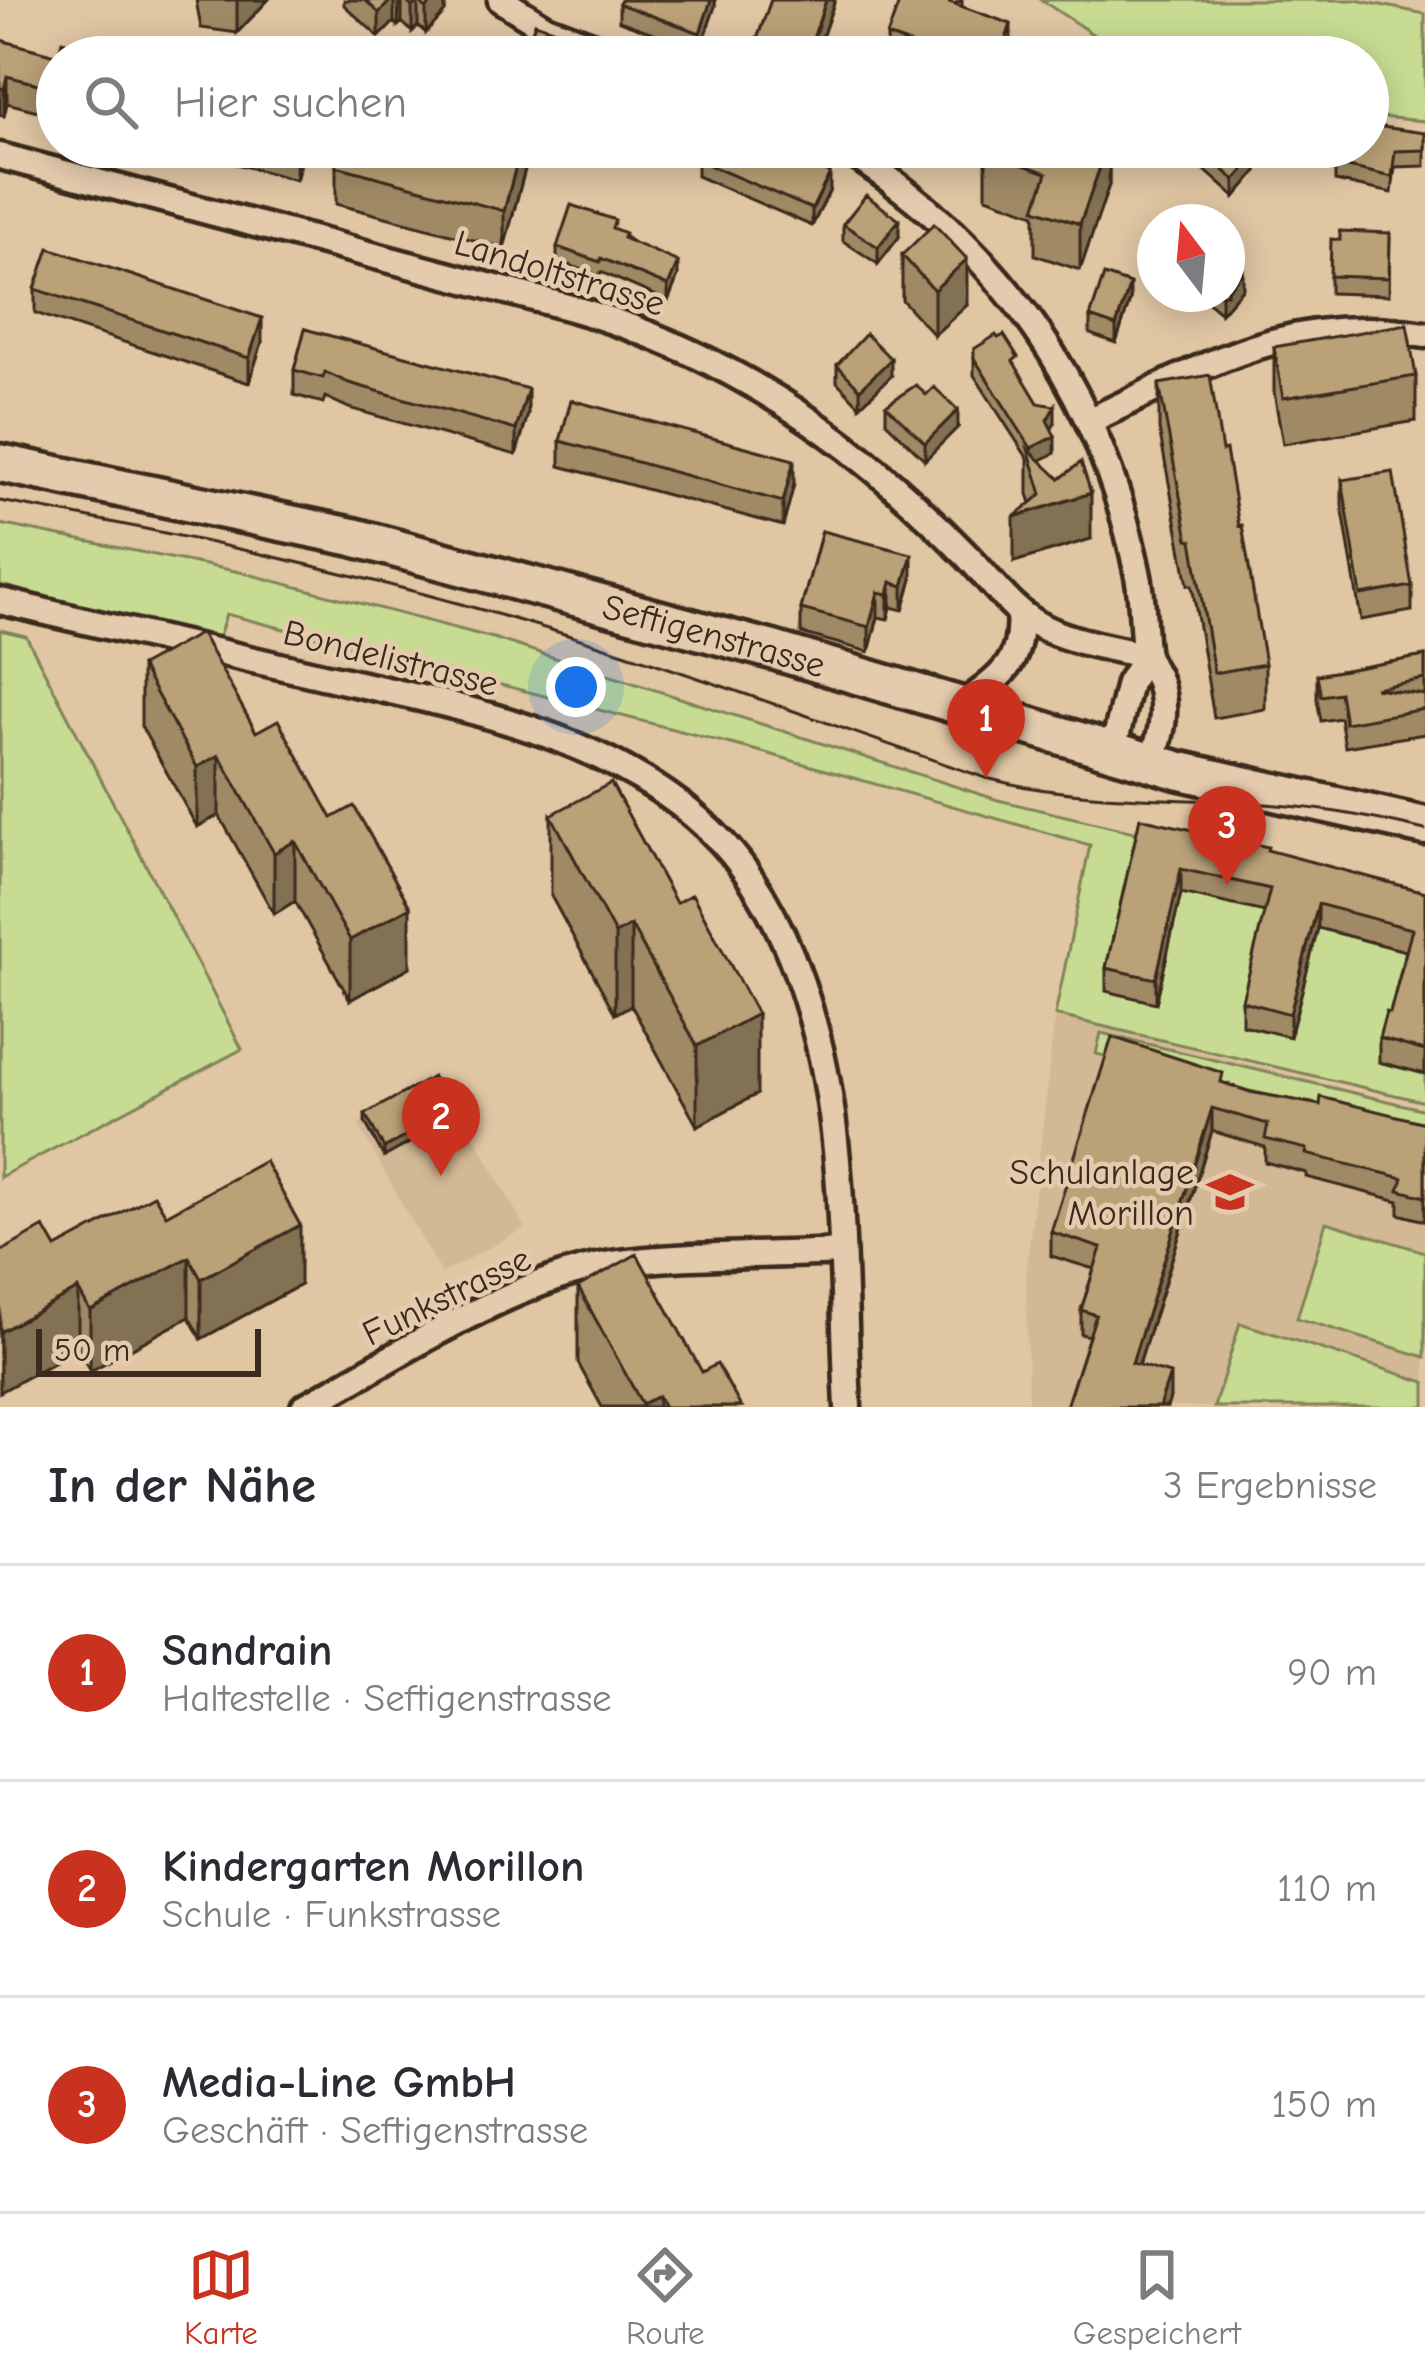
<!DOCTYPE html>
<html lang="de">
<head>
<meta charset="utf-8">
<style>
	body { margin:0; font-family:"Comic Neue",sans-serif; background:#f7f7f7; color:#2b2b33 }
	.compass { position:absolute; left:1137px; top:204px; width:108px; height:108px; border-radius:50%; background:#fff; box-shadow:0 6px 30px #0003; rotate:344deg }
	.scale { position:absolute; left:36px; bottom:30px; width:225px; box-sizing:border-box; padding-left:12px; border:6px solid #3b2a1e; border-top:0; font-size:33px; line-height:42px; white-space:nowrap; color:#3b2a1e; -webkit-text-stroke:9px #e5cbad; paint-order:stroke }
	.you { position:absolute; left:576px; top:687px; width:42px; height:42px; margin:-30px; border:9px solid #fff; border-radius:50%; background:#1a73e8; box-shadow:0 0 0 18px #1a73e833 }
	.badge { display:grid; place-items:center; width:78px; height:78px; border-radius:50%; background:#c8321e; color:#fff; font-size:39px; font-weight:700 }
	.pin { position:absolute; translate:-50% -99px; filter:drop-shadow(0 3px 6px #0008) }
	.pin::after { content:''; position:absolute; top:63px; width:42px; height:36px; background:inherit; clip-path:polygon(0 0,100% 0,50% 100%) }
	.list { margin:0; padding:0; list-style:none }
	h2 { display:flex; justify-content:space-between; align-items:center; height:156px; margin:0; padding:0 48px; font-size:51px }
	h2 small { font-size:39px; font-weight:400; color:#7c7c81 }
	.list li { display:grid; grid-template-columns:78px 1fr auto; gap:36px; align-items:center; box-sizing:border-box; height:216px; padding:0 48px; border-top:3px solid #e1e1e2 }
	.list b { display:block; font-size:45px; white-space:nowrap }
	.list p { margin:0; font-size:39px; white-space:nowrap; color:#7c7c81 }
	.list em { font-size:39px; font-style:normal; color:#7c7c81 }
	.icon { flex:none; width:66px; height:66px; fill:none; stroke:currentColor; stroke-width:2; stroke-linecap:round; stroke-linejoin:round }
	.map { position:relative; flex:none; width:1425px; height:1407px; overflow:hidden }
	.search { position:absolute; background:#fff; box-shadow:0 6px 30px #0003; left:36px; right:36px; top:36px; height:132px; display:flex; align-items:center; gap:30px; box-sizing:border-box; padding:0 42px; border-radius:66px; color:#7c7c81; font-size:45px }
	.sheet { height:804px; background:#fff }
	nav { display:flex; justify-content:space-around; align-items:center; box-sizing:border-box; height:168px; border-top:3px solid #e1e1e2; background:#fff; font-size:33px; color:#7c7c81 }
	nav a { display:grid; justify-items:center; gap:6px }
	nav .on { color:#c8321e }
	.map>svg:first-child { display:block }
	.built { fill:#d2b894 }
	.green { fill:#c7dc92; stroke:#818358; stroke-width:3 }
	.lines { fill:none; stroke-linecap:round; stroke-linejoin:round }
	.street-casing { stroke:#3b2a1e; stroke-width:33 }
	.secondary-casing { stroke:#3b2a1e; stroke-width:45 }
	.street { stroke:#e5cbad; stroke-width:24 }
	.secondary { stroke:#e5cbad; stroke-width:36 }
	.tram { stroke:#3b2a1e; stroke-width:3 }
	.wall { fill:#a08a66; stroke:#3b2a1e; stroke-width:3 }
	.shaded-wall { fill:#827153; stroke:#3b2a1e; stroke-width:3 }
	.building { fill:#baa177; stroke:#3b2a1e; stroke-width:3 }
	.labels { text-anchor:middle; stroke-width:9; stroke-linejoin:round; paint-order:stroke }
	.street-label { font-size:36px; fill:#3b2a1e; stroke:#e5cbad }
	.poi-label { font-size:36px; fill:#3b2a1e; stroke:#e5cbad; text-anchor:end }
</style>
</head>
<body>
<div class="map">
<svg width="1425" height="1407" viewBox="0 0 1425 1407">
	<rect width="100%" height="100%" fill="#e0c6a3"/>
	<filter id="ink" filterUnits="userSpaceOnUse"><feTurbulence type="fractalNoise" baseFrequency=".00833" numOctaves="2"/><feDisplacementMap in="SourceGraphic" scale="24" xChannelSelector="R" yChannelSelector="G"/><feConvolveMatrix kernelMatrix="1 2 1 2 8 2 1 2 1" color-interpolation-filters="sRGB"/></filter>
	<g filter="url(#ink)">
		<path class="built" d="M 1055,1015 L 1425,1109 L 1425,1407 L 1028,1407 L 1026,1274 Z
			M 442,1078 L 525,1228 L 441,1274 L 358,1124 Z"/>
		<path class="green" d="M 1041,0 L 1356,0 L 1425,14 L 1425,121 L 1368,116 L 1368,57 L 1135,57 L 1109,45 Z
			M 0,524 L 240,572 L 493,638 L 998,800 L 1134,832 L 1140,842 L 1156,1002 L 1185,874 L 1270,915 L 1323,910 L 1327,930 L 1412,953 L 1379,1062 L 1425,1074 L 1425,1102 L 1055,1015 L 1090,845 L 762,752 L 226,614 L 218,640 L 0,585 Z
			M 0,630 L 26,636 L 242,1049 L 0,1177 Z
			M 1101,1033 L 1425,1110 L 1425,1133 L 1096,1054 Z
			M 1326,1222 L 1425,1252 L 1425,1357 L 1297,1318 Z
			M 1240,1323 L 1425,1382 L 1425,1407 L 1214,1407 Z"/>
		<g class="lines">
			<g class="street-casing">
				<path id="street" d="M 501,0 L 546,28 L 623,57
					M 842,147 C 1003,249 1101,390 1138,576 C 1143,600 1142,625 1145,649 C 1146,662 1155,670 1159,682 C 1168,710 1161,736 1152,762
					M 0,156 L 571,308 C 681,339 787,396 875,470 C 907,497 939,527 968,557 C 994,584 1014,615 1049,630 C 1078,643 1114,648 1146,656
					M 1091,420 C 1210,364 1288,313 1425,335
					M 0,601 C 100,625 200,648 301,671 C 439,703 603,728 710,830 C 767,884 798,962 817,1037 C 846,1147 842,1291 848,1407
					M 963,705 C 1001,676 1023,664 1019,613
					M 1113,750 L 1129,683 L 1146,656
					M 304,1407 C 394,1359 510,1280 611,1264 C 681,1254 767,1256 840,1252"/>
			</g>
			<g class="secondary-casing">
				<g id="secondary">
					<path id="s1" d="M 0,463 L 353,537 L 776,651 L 1177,770 L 1425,826"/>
				</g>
			</g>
			<use href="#street" class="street"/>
			<use href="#secondary" class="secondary"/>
			<path class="tram" d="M 0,501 C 189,535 377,577 561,633 C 704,677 844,730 986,778 C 1089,805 1192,795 1298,807 C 1341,811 1383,820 1425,830"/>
		</g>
		<path class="wall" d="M 196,0 L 268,0 L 237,33 L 201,28 Z
			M 344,0 L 445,0 L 445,12 L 426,33 L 418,26 L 412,32 L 402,22 L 398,26 L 394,22 L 379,37 L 344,5 Z
			M 715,0 L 715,6 L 700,50 L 619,21 L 619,4 Z
			M 771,0 L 835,0 L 815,57 L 755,57 L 755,45 Z
			M 962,0 L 962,7 L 1011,57 L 887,57 L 887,36 Z
			M 0,40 L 58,56 L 125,57 L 57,57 L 57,116 L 7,103 L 4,116 L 0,115 Z
			M 1425,133 L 1425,166 L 1395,167 L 1392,193 L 1335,181 L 1335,164 Z
			M 195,147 L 305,147 L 296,180 L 195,153 Z
			M 525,147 L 525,169 L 504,248 L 336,204 L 336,166 L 488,156 Z
			M 610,147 L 652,147 L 648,160 Z
			M 960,147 L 1109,147 L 1109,185 L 1080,270 L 1035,255 L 1035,214 L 986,197 L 986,156 Z
			M 1179,147 L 1248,147 L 1257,171 L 1235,197 Z
			M 697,160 L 830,190 L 812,226 L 697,176 Z
			M 843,224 L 899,237 L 878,264 L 843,241 Z
			M 615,229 L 678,276 L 668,301 L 601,272 L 600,276 L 557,261 L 557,247 Z
			M 1390,233 L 1389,295 L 1330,293 L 1330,276 Z
			M 902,255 L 967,305 L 934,335 L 902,300 Z
			M 1243,288 L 1221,313 L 1198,294 L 1227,294 Z
			M 35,289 L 262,342 L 249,383 L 35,313 Z
			M 1130,300 L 1116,343 L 1090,334 L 1090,317 Z
			M 305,329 L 528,414 L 516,455 L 349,408 L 325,397 L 323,403 L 294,395 L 294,370 Z
			M 1274,347 L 1416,376 L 1416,421 L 1283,444 L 1274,392 Z
			M 974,349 L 1018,371 L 1038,403 L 1055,423 L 1051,429 L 1055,453 L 1040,460 L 1091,539 L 1014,562 L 1031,503 L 1028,494 L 1028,459 L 974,375 Z
			M 837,365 L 891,376 L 860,406 L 837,382 Z
			M 1159,384 L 1265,664 L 1265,709 L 1214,718 L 1192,585 L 1188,585 L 1159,429 Z
			M 886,405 L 958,427 L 925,460 L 886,422 Z
			M 560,441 L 794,484 L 783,526 L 560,466 Z
			M 1342,480 L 1412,586 L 1412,611 L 1361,620 L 1342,505 Z
			M 822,531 L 912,579 L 903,610 L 891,607 L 888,619 L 878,617 L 869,652 L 801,633 L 801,609 Z
			M 1425,656 L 1425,734 L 1345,747 L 1340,718 L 1321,721 L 1317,699 L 1317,675 Z
			M 141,666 L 256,732 L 410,967 L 350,1000 L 295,901 L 274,914 L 219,815 L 197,827 L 141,726 Z
			M 551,815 L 757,1094 L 697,1126 L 631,1005 L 615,1014 L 551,896 Z
			M 1140,818 L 1425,892 L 1425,1074 L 1379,1062 L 1379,1038 L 1390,1013 L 1406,951 L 1318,928 L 1290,1037 L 1242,1025 L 1242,1001 L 1265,912 L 1181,893 L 1156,1003 L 1106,991 L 1106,968 Z
			M 1223,1083 L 1250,1092 L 1425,1123 L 1425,1221 L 1399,1214 L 1399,1201 L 1306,1177 L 1306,1173 L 1265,1162 L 1265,1147 L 1212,1131 L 1139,1365 L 1170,1398 L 1167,1407 L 1066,1407 L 1089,1336 L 1081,1334 L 1081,1310 L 1094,1269 L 1051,1256 L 1051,1232 Z
			M 365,1114 L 452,1119 L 384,1157 L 365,1122 Z
			M 166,1215 L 300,1285 L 201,1339 L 189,1317 L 90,1371 L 78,1349 L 0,1392 L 0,1252 L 56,1248 Z
			M 578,1287 L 702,1372 L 741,1407 L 602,1407 L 578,1363 Z"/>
		<path class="shaded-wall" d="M 237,0 L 268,0 L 237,33 Z
			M 391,0 L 394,0 L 394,22 L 379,37 L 379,13 Z
			M 399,0 L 402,0 L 402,22 L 398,26 Z
			M 434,0 L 445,0 L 445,12 L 426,33 L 426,9 Z
			M 711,0 L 715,0 L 715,6 L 700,50 L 700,33 Z
			M 826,0 L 835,0 L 815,57 L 808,57 Z
			M 418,1 L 418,26 L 412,32 L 412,7 Z
			M 1011,24 L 1011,57 L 1000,57 Z
			M 7,76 L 7,103 L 4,116 L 4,89 Z
			M 300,147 L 305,147 L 296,180 L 296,163 Z
			M 521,147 L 525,147 L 525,169 L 504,248 L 504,211 Z
			M 1107,147 L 1109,147 L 1109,185 L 1080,270 L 1080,224 Z
			M 1257,155 L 1257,171 L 1235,197 L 1235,180 Z
			M 830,173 L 830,190 L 812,226 L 812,209 Z
			M 899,220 L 899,237 L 878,264 L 878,247 Z
			M 967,259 L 967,305 L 934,335 L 934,290 Z
			M 678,262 L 678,276 L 668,301 L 668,286 Z
			M 1243,272 L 1243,288 L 1221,313 L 1221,297 L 1223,294 L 1227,294 L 1227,290 Z
			M 1130,284 L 1130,300 L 1116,343 L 1116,326 Z
			M 262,318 L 262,342 L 249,383 L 249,358 Z
			M 891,359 L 891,376 L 860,406 L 860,389 Z
			M 528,389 L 528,414 L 516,455 L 516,430 Z
			M 1055,406 L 1055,423 L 1047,437 L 1047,420 Z
			M 958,410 L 958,427 L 925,460 L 925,443 Z
			M 1055,436 L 1055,453 L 1033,464 L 1031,448 Z
			M 794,460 L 794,484 L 783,526 L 783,502 Z
			M 1091,493 L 1091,539 L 1014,562 L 1014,517 Z
			M 912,554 L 912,579 L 903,610 L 903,586 Z
			M 891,582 L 891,607 L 888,619 L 888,594 Z
			M 878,592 L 878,617 L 869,652 L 869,627 Z
			M 219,755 L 219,815 L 197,827 L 197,767 Z
			M 295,841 L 295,901 L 274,914 L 274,853 Z
			M 1181,869 L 1181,893 L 1156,1003 L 1156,979 Z
			M 1318,904 L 1318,928 L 1290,1037 L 1290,1014 Z
			M 410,907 L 410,967 L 350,1000 L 350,940 Z
			M 631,925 L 631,1005 L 615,1014 L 615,934 Z
			M 757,1014 L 757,1094 L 697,1126 L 697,1046 Z
			M 1212,1108 L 1212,1131 L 1132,1386 L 1132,1363 Z
			M 452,1111 L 452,1119 L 384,1157 L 384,1148 Z
			M 300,1225 L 300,1285 L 201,1339 L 201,1279 Z
			M 189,1257 L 189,1317 L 90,1371 L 90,1311 Z
			M 78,1289 L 78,1349 L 0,1392 L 0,1332 Z
			M 1170,1374 L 1170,1398 L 1167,1407 L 1159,1407 Z
			M 658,1396 L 658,1407 L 642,1407 L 642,1404 Z"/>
		<path class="building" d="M 365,0 L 391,0 L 379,13 Z
			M 405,0 L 434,0 L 426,9 L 418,1 L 412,7 Z
			M 621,0 L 711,0 L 700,33 L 619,4 Z
			M 771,0 L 826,0 L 808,54 L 785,47 L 782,54 L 755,45 Z
			M 900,0 L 950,0 L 949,2 L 1011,24 L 1000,57 L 947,57 L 887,36 Z
			M 535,23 L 633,57 L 523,57 Z
			M 0,40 L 58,56 L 62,41 L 125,57 L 57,57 L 57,89 L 7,76 L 4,89 L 0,88 Z
			M 1368,125 L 1425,133 L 1425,150 L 1395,151 L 1392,177 L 1335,164 L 1337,147 L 1368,147 Z
			M 234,147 L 300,147 L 296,163 Z
			M 342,147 L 455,147 L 488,156 L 490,147 L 521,147 L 504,211 L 336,166 Z
			M 702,147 L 770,147 L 830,173 L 812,209 L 697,160 Z
			M 987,147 L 1107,147 L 1080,224 L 1035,209 L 1047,173 L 986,152 Z
			M 1197,147 L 1248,147 L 1257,155 L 1235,180 Z
			M 866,195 L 899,220 L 878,247 L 843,224 Z
			M 571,205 L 615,220 L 612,228 L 625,233 L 623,238 L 678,262 L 668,286 L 601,258 L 600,262 L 557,247 Z
			M 934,224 L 967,259 L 934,290 L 902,255 Z
			M 1340,231 L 1390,233 L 1389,278 L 1330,276 L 1331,239 L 1340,240 Z
			M 49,248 L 262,318 L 249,358 L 35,289 Z
			M 1227,258 L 1243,272 L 1227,290 Z
			M 1104,275 L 1130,284 L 1116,326 L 1090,317 Z
			M 1407,324 L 1416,376 L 1283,398 L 1274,347 Z
			M 305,329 L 528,389 L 516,430 L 349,383 L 325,372 L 323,378 L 294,370 Z
			M 866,334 L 891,359 L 860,389 L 837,365 Z
			M 996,335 L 998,338 L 1004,335 L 1018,357 L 1013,361 L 1038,403 L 1055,406 L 1047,420 L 1055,436 L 1031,448 L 974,358 L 974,349 Z
			M 1210,375 L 1222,451 L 1226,450 L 1239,526 L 1242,525 L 1265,664 L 1214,673 L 1192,540 L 1188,539 L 1159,384 Z
			M 916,385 L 926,395 L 934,387 L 958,410 L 925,443 L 886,405 Z
			M 571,400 L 794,460 L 783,502 L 560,441 Z
			M 1028,449 L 1060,479 L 1081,462 L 1091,493 L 1014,517 L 1042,494 Z
			M 1393,472 L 1412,586 L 1361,595 L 1342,480 Z
			M 822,531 L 912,554 L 903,586 L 891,582 L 888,594 L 878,592 L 869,627 L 801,609 Z
			M 201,633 L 256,732 L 278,720 L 332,818 L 354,806 L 410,907 L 350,940 L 295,841 L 274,853 L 219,755 L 197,767 L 141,666 Z
			M 1425,656 L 1425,679 L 1375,688 L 1425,695 L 1425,709 L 1345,723 L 1340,693 L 1321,696 L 1317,675 Z
			M 611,783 L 676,903 L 692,894 L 757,1014 L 697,1046 L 631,925 L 615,934 L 551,815 Z
			M 1140,818 L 1268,847 L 1267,850 L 1425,892 L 1425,1051 L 1379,1038 L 1386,1012 L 1390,1013 L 1412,929 L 1318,904 L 1290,1014 L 1242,1001 L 1270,889 L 1181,869 L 1156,979 L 1106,968 Z
			M 1112,1037 L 1223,1073 L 1221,1082 L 1250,1092 L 1320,1105 L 1321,1097 L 1425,1123 L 1425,1197 L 1399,1190 L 1403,1178 L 1306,1154 L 1307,1149 L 1265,1139 L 1268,1124 L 1212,1108 L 1132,1363 L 1170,1374 L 1159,1407 L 1066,1407 L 1096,1315 L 1081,1310 L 1101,1248 L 1051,1232 Z
			M 433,1077 L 452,1111 L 384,1148 L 365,1114 Z
			M 265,1161 L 300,1225 L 201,1279 L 189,1257 L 90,1311 L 78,1289 L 0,1332 L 0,1252 L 44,1227 L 56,1248 L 154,1195 L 166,1215 Z
			M 637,1254 L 702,1372 L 717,1364 L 741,1407 L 664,1407 L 658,1396 L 642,1404 L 578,1287 Z"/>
	</g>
	<defs>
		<g id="school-bare" transform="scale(3.6)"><path d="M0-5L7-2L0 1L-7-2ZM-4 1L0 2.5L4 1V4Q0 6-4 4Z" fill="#c8321e" stroke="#e5cbad" stroke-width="2.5" paint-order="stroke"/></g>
	</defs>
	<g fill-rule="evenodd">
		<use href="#school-bare" x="1230" y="1192"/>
	</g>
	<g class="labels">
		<g class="street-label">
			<text transform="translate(560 272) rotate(17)" y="13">Landoltstrasse</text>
			<text dy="13" stroke="none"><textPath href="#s1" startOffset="735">Seftigenstrasse</textPath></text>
			<text transform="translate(391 657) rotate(14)" y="13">Bondelistrasse</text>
			<text transform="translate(446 1295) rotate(-26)" y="13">Funkstrasse</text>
		</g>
		<g class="poi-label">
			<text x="1194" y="1184">Schulanlage<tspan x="1194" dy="41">Morillon</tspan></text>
		</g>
	</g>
</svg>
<svg class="compass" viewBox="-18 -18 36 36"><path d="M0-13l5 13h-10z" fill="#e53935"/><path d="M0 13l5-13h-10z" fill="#7c7c81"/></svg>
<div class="scale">50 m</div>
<div class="you"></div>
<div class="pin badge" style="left:986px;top:778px">1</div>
<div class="pin badge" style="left:441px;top:1176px">2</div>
<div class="pin badge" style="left:1227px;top:885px">3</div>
<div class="search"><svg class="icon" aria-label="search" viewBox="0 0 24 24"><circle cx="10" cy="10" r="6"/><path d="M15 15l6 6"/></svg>Hier suchen</div>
</div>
<section class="sheet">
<h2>In der Nähe<small>3 Ergebnisse</small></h2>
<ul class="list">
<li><span class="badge">1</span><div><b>Sandrain</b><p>Haltestelle · Seftigenstrasse</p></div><em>90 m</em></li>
<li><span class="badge">2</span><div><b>Kindergarten Morillon</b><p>Schule · Funkstrasse</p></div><em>110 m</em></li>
<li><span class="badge">3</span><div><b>Media-Line GmbH</b><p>Geschäft · Seftigenstrasse</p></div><em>150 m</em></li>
</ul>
</section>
<nav>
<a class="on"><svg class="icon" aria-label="map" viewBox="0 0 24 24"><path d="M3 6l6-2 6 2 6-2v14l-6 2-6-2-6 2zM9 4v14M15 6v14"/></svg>Karte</a>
<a><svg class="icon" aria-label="directions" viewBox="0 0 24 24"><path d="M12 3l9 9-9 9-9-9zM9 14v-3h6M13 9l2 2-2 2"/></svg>Route</a>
<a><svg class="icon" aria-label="saved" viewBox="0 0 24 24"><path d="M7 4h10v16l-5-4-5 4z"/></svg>Gespeichert</a>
</nav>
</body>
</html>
